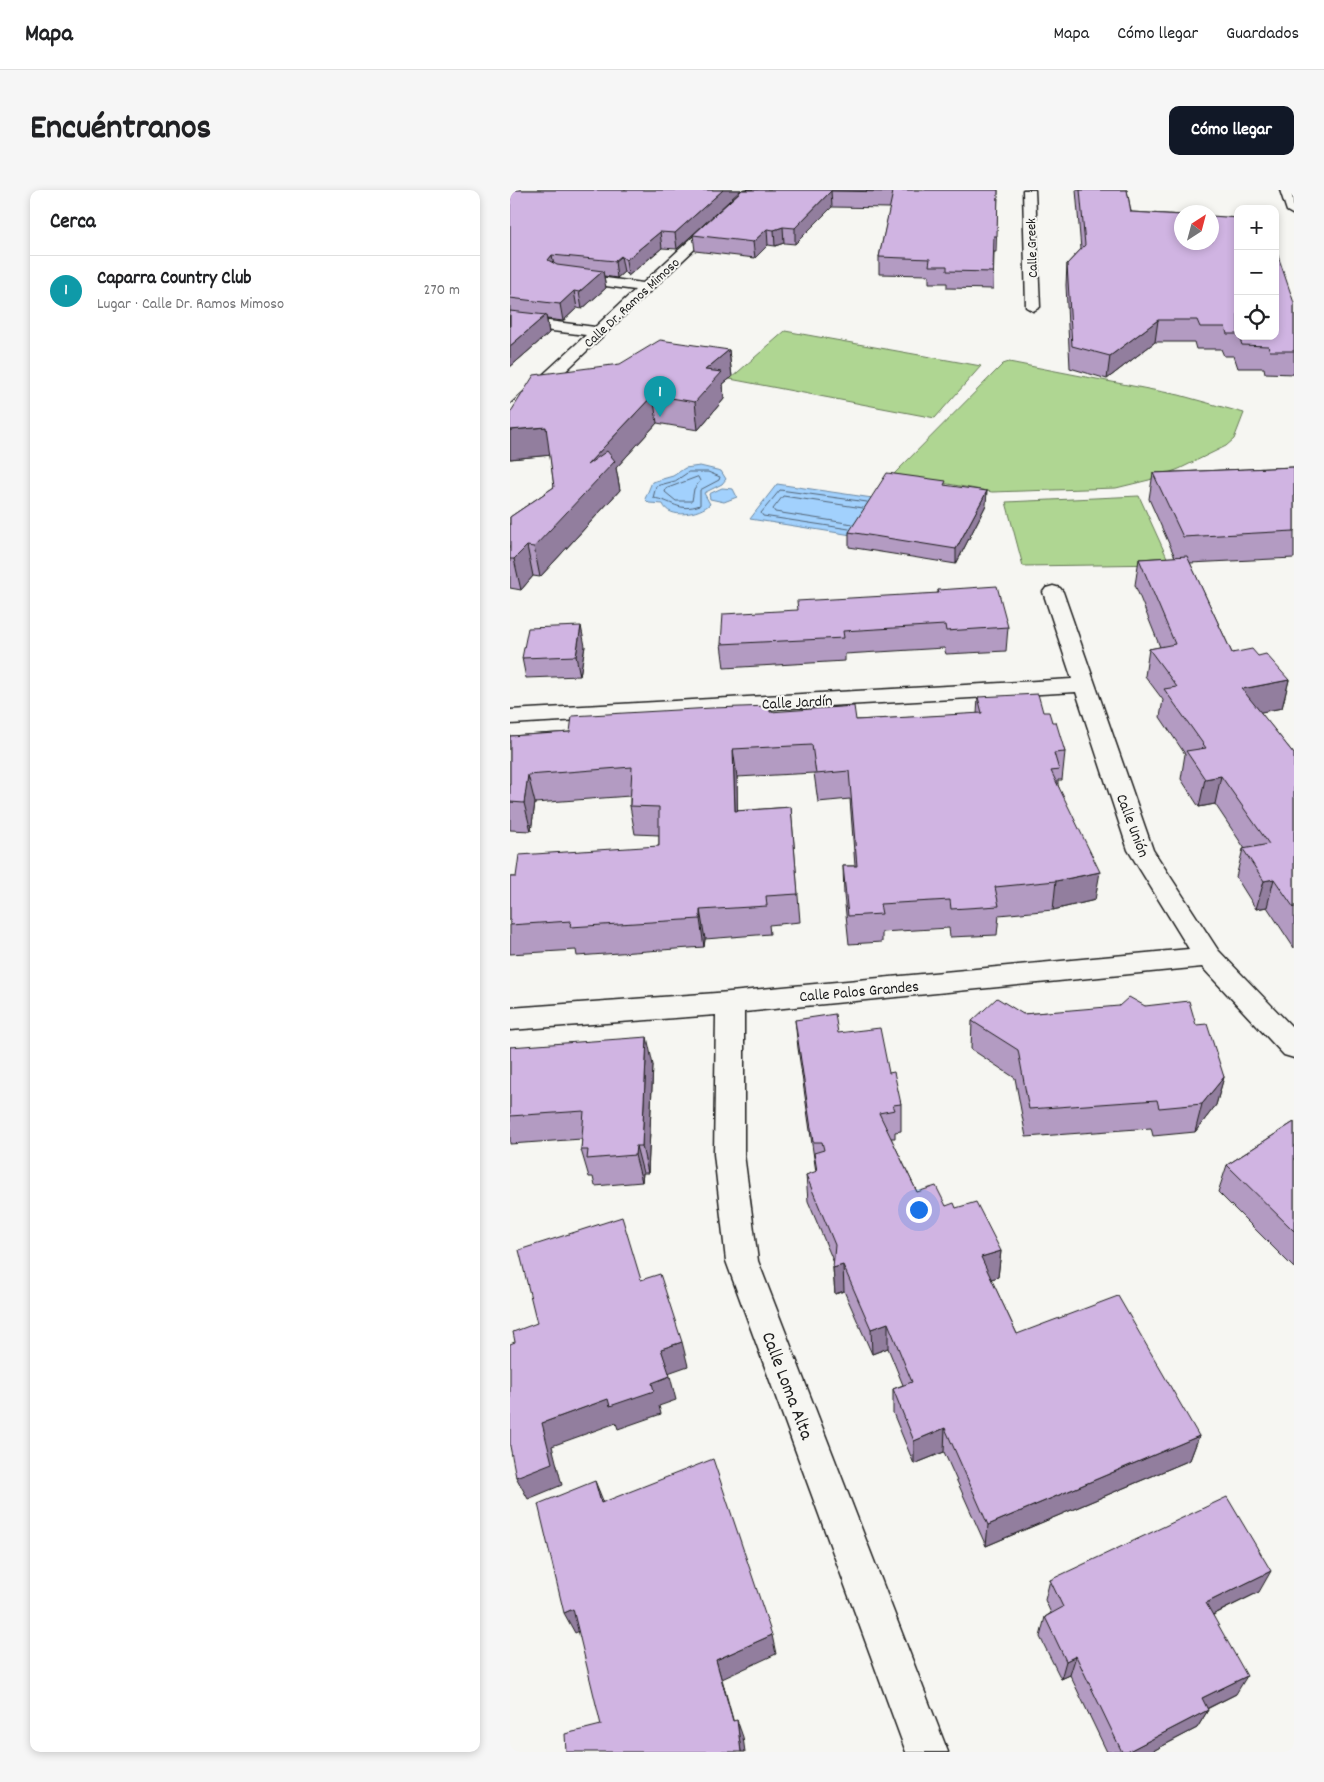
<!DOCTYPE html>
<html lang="es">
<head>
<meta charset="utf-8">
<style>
	body { margin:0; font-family:Dekko,sans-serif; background:#f6f6f6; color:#202124 }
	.controls { position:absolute; right:15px; top:15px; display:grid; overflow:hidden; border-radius:10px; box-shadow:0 2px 8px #0003 }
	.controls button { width:45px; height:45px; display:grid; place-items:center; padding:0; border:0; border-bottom:1px solid #e0e0e0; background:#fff; color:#202124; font:25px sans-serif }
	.compass { position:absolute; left:664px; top:15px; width:45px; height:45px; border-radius:50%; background:#fff; box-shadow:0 2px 8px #0003; rotate:36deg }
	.you { position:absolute; left:408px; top:1019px; width:18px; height:18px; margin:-12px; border:4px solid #fff; border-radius:50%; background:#1a73e8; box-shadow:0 0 0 8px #1a73e833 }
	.badge { display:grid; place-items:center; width:32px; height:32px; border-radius:50%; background:#111827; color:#fff; font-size:16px; font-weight:700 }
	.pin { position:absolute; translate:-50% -41px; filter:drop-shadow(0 1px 2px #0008) }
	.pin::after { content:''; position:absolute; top:26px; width:18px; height:15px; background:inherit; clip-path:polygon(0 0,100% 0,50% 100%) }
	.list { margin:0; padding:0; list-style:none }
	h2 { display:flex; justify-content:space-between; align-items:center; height:65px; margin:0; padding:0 20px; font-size:21px }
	h2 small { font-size:16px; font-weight:400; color:#757577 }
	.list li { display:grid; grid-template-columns:32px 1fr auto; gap:15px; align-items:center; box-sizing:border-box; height:70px; padding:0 20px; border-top:1px solid #e0e0e0 }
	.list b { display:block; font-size:19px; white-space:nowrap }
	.list p { margin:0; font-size:16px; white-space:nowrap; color:#757577 }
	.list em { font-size:16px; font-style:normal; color:#757577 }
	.icon { flex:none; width:28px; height:28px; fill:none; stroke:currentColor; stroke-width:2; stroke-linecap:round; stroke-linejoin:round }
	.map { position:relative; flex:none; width:784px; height:1562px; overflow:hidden; border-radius:10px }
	header { display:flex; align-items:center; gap:30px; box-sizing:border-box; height:70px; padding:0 25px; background:#fff; border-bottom:1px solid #e0e0e0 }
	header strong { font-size:24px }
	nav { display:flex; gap:28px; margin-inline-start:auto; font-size:18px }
	.intro { display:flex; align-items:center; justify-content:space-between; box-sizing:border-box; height:120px; padding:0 30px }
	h1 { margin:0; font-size:35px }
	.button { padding:12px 22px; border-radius:10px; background:#111827; color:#fff; font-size:18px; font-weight:700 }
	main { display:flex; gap:30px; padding:0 30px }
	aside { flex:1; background:#fff; border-radius:10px; box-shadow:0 2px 8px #0003 }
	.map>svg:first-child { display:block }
	.green { fill:#afd692; stroke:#667957 }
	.water { fill:#a2d1fd; stroke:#6c89a3 }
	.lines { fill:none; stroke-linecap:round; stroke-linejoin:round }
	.shore { stroke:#526476; stroke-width:1 }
	.minor-casing { stroke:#1c1c1c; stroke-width:3 }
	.minor { fill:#f6f6f2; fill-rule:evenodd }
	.wall { fill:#b39bc2; stroke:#1c1c1c }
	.shaded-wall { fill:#927e9e; stroke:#1c1c1c }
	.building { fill:#d0b4e2; stroke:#1c1c1c }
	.labels { text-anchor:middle; stroke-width:4; stroke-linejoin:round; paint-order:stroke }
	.far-street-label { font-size:14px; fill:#1c1c1c; stroke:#f6f6f2 }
	.street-label { font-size:16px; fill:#1c1c1c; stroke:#f6f6f2 }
	.near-street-label { font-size:19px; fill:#1c1c1c; stroke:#f6f6f2 }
</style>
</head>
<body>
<header>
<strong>Mapa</strong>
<nav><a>Mapa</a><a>Cómo llegar</a><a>Guardados</a></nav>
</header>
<div class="intro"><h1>Encuéntranos</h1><a class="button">Cómo llegar</a></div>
<main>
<aside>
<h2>Cerca<small></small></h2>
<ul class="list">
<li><span class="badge" style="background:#0f9aa8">1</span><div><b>Caparra Country Club</b><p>Lugar · Calle Dr. Ramos Mimoso</p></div><em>270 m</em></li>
</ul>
</aside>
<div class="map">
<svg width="784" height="1562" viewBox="0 0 784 1562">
	<rect width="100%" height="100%" fill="#f6f6f2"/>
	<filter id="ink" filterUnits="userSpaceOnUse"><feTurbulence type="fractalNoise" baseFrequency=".02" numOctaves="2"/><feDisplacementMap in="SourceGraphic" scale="10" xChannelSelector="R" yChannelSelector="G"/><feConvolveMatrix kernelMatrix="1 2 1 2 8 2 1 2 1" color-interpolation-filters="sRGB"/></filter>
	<g filter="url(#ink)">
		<path class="green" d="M 275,141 L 471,176 L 425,228 L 220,189 Z
			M 499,172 L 669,205 L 734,223 L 724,249 L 716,256 L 669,279 L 639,290 L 606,298 L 482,302 L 384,284 L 493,174 Z
			M 629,306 L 660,374 L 513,376 L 496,312 Z"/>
		<path class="water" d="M 190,276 L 211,281 L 216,289 L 212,294 L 194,303 L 200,314 C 190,324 159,330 153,314 L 139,313 L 135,309 L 142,292 L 163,286 L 175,278 Z
			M 267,294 L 458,322 L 437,360 L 240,329 Z
			M 212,298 L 223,299 L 227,307 L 214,312 L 200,309 L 199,304 Z"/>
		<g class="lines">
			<path class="shore" d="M 179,282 L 198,282 L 210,287 L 209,290 L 190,300 L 190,315 C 168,323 162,310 143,308 L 146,296 L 165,291 Z
				M 188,287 L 190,291 L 184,299 L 182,311 L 166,311 L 155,302 L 156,299 Z
				M 343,334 L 265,322 L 263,319 L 273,306 L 353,318
				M 339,339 L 253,326 L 251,323 L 270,300 L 357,312"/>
			<g class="minor-casing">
				<path id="minor" d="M 234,0 L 247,0 L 6,228 L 0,229 L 0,215 L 76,145 L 0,136 L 0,126 L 85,137 L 125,100 L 59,91 L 54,90 L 52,87 L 54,84 L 59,83 L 133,93 Z
					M 513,0 L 525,0 L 530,117 L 523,121 L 516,117 Z
					M 770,0 L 782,0 L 784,25 L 777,21 Z
					M 543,396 L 550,398 L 553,402 L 643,660 L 708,760 L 784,839 L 784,868 L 774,865 L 692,777 L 234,822 L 234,964 L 248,1071 L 438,1562 L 396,1562 L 216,1071 L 204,964 L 206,825 L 0,840 L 0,818 L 220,802 L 679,759 L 618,660 L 566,502 L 0,534 L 0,520 L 562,489 L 533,402 L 536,398 Z"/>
			</g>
			<use href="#minor" class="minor"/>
		</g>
		<path class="wall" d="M 0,0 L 231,0 L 167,59 L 152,58 L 118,86 L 114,82 L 107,88 L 94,86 L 96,98 L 72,119 L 67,118 L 53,131 L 37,129 L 39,143 L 0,177 Z
			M 232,0 L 488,0 L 486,62 L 484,62 L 483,99 L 437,98 L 437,93 L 419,93 L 419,85 L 369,84 L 369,67 L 380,18 L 322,17 L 285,54 L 274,53 L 265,56 L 258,55 L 245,68 L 185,61 L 183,45 Z
			M 566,0 L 617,0 L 621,22 L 728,28 L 728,146 L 765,146 L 784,113 L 784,184 L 755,183 L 754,178 L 728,178 L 724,166 L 714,166 L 711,159 L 686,159 L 684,152 L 645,152 L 597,189 L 560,178 L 556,95 L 557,74 L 571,59 Z
			M 219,160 L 222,187 L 213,194 L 214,209 L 188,240 L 147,233 L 106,278 L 110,300 L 30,387 L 23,386 L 11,400 L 0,398 L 0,327 L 44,297 L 40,265 L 0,269 L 0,223 Z
			M 784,277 L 784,368 L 680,373 L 722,463 L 748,466 L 779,490 L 772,518 L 750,522 L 784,564 L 784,758 L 757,717 L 746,719 L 726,687 L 733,659 L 735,659 L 705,614 L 689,617 L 671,589 L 675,564 L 650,527 L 653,510 L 635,486 L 639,459 L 650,457 L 625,395 L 629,369 L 665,367 L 639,309 L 643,283 Z
			M 436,295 L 476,315 L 446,374 L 339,357 L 339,342 Z
			M 428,400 L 498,437 L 496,461 L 436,464 L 434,458 L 335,464 L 335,471 L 214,478 L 211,454 L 428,403 Z
			M 75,456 L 70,486 L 16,488 L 12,468 Z
			M 468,507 L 533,522 L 542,532 L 555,562 L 552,590 L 548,590 L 548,595 L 585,710 L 543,720 L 489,725 L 487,745 L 440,747 L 439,738 L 372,742 L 372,752 L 339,754 L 334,705 L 333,676 L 345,676 L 340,609 L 308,612 L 304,583 L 227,587 L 227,621 L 281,617 L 290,732 L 259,735 L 260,744 L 195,749 L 194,757 L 67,766 L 66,760 L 0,764 L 0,687 L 6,687 L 149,656 L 149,645 L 125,644 L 120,616 L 120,606 L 25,613 L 21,641 L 0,640 L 0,546 L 60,542 L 261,522 L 346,530 L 467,524 Z
			M 635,816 L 686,835 L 714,887 L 706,915 L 685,942 L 643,946 L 641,938 L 516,947 L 505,888 L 461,859 L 462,831 L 513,824 Z
			M 285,830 L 328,843 L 379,883 L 391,914 L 391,941 L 385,942 L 385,948 L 381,948 L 407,1002 L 436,1016 L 446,1018 L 491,1061 L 488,1087 L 481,1089 L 507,1144 L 689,1246 L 680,1270 L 476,1356 L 434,1262 L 404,1274 L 383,1223 L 383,1199 L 393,1195 L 378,1158 L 362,1164 L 334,1101 L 325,1104 L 323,1078 L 324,1073 L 298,1011 L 296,985 L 306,982 L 288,858 Z
			M 0,857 L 143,875 L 138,983 L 133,983 L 132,992 L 85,996 L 83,987 L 79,987 L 71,960 L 72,949 L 0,954 Z
			M 784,932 L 784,1078 L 708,1002 L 717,975 Z
			M 540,1390 L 749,1402 L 703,1425 L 726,1504 L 697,1519 L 698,1520 L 687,1538 L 641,1562 L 597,1562 L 560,1485 L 551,1489 L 530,1447 L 535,1427 L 541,1423 L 535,1410 Z"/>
		<path class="shaded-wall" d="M 213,0 L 231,0 L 167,59 L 165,43 Z
			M 321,1 L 322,17 L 285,54 L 285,38 Z
			M 273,37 L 274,53 L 265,56 L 264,40 Z
			M 257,39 L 258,55 L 245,68 L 243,52 Z
			M 150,42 L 152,58 L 118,86 L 116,70 Z
			M 42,65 L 45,81 L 38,70 Z
			M 111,66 L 114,82 L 107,88 L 105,71 Z
			M 93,81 L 96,98 L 72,119 L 69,102 Z
			M 64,101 L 67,118 L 53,131 L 50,114 Z
			M 36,125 L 39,143 L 0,177 L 0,156 Z
			M 648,130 L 645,152 L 597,189 L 600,166 Z
			M 219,160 L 222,187 L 213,194 L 214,209 L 188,240 L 185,212 L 195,180 Z
			M 143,205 L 147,233 L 106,278 L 110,300 L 30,387 L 24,357 L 77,275 Z
			M 36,237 L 42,265 L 0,269 L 0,240 Z
			M 477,301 L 476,315 L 446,374 L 446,359 Z
			M 17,356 L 23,386 L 11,400 L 4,369 Z
			M 71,436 L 75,456 L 70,486 L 66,466 Z
			M 779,490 L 772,518 L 726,527 L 732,499 Z
			M 223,559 L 227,587 L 228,649 L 225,621 Z
			M 18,585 L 25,613 L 21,641 L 14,613 Z
			M 711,586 L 705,614 L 689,617 L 695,589 Z
			M 590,682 L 585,710 L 543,720 L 546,691 Z
			M 764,689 L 757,717 L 746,719 L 754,691 Z
			M 190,720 L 195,749 L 194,757 L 190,729 Z
			M 137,847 L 143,875 L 138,983 L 132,956 Z
			M 714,887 L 706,915 L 685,942 L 692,914 Z
			M 126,956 L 133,983 L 132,992 L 125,965 Z
			M 491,1061 L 488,1087 L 469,1093 L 471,1067 Z
			M 333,1075 L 334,1101 L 325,1104 L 323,1078 Z
			M 378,1133 L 378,1158 L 362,1164 L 361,1139 Z
			M 172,1152 L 178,1176 L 158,1183 L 151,1159 Z
			M 160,1186 L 166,1210 L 149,1216 L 151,1224 L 108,1239 L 106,1233 L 42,1256 L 52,1295 L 18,1309 L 6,1287 L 32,1233 Z
			M 435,1238 L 434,1262 L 404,1274 L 404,1251 Z
			M 689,1246 L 680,1270 L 476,1356 L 478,1335 Z
			M 85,1291 L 94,1313 L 91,1313 Z
			M 761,1381 L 749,1402 L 686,1433 L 696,1413 Z
			M 63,1419 L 74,1439 L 65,1443 L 54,1423 Z
			M 262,1445 L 266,1464 L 212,1489 L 228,1548 L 223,1531 L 206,1470 Z
			M 566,1466 L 560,1485 L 551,1489 L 556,1471 Z
			M 737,1486 L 726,1504 L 682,1526 L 692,1508 Z
			M 698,1520 L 687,1538 L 641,1562 L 617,1562 Z
			M 227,1530 L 233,1547 L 235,1562 L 231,1562 Z"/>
		<path class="building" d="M 0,0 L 213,0 L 165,43 L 150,42 L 116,70 L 111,66 L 105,71 L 42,65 L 38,70 L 47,75 L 93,81 L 69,102 L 64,101 L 50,114 L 0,108 Z
			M 232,0 L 488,0 L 487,46 L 484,46 L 483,82 L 437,81 L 437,76 L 419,76 L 420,69 L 369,67 L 383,2 L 321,1 L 285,38 L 273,37 L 264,40 L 257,39 L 243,52 L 183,45 Z
			M 570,0 L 617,0 L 621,22 L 672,25 L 672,52 L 702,52 L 702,26 L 728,28 L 728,144 L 717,144 L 715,137 L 690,137 L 687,130 L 648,130 L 600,166 L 562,156 L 557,74 L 575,55 Z
			M 765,57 L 784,113 L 784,161 L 760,161 L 758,156 L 732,155 L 729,146 L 765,146 Z
			M 0,121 L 36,125 L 0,156 Z
			M 150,150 L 219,160 L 195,180 L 212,182 L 185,212 L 143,205 L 77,275 L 97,261 L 105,271 L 24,357 L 17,356 L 4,369 L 0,369 L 0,327 L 44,297 L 36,237 L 0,240 L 0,223 L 24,185 L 110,174 Z
			M 784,277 L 784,341 L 673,347 L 643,283 Z
			M 377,283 L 436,291 L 434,295 L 477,301 L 446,359 L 339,342 Z
			M 677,366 L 722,463 L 742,459 L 748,466 L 756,464 L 779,490 L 732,499 L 784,564 L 784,718 L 764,689 L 754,691 L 733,659 L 759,654 L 711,586 L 695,589 L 676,561 L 696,558 L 654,499 L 667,497 L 639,459 L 665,454 L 629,369 Z
			M 487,396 L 498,437 L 436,441 L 435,435 L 333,441 L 334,448 L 211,454 L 213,424 L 288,420 L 287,411 L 429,403 L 428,400 Z
			M 71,436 L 66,466 L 12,468 L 18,438 Z
			M 528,504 L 533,522 L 539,522 L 542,532 L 546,532 L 555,562 L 544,563 L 549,580 L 541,581 L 590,682 L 546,691 L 485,697 L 489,716 L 441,719 L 440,710 L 370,714 L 372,724 L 338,726 L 333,676 L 347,676 L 339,581 L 306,584 L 302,555 L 223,559 L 225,621 L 281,617 L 288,704 L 256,706 L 257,716 L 190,720 L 190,729 L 60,737 L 61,731 L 0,735 L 0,687 L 6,687 L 9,665 L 149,656 L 149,617 L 120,616 L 122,577 L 18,585 L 14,613 L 0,612 L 0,546 L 60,542 L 62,526 L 202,518 L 260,516 L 260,522 L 344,516 L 346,530 L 472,523 L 468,507 Z
			M 619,807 L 635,816 L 679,811 L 686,835 L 697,834 L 714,887 L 692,914 L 649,918 L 647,910 L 519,919 L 508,860 L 462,831 L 487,808 L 513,824 L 609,816 Z
			M 325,824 L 328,843 L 370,838 L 379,883 L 384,882 L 391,914 L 383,915 L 385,920 L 369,923 L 407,1002 L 426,996 L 436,1016 L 444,1013 L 446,1018 L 466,1012 L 491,1061 L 471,1067 L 507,1144 L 608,1106 L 689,1246 L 478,1335 L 435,1238 L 404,1251 L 383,1199 L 402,1192 L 378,1133 L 361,1139 L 333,1075 L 323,1078 L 325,1055 L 296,985 L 307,981 L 304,963 L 314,960 L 312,952 L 303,952 L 285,830 Z
			M 137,847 L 132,956 L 126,956 L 125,965 L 77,969 L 78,960 L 71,960 L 74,921 L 0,926 L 0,857 Z
			M 784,932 L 784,1041 L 717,975 Z
			M 112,1027 L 131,1090 L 150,1084 L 172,1152 L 151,1159 L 160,1186 L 142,1193 L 144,1201 L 100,1216 L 98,1209 L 32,1233 L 42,1273 L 6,1287 L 0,1256 L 0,1154 L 5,1152 L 3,1142 L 27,1133 L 9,1060 Z
			M 203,1269 L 262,1445 L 206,1470 L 223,1531 L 227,1530 L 231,1562 L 56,1562 L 55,1544 L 91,1535 L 63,1419 L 54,1423 L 28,1314 L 85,1291 L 91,1313 Z
			M 717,1307 L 761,1381 L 696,1413 L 737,1486 L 692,1508 L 698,1520 L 617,1562 L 612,1562 L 566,1466 L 556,1471 L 535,1427 L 553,1417 L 540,1390 Z"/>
	</g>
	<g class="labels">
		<g class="far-street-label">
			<text transform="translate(521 58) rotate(-92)" y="5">Calle Greek</text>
			<text transform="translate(121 112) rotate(-43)" y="5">Calle Dr. Ramos Mimoso</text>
		</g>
		<g class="street-label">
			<text transform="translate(287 511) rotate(-3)" y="6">Calle Jardín</text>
			<text transform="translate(624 635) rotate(69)" y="6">Calle Unión</text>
			<text transform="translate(349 800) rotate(-5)" y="6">Calle Palos Grandes</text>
		</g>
		<g class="near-street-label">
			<text transform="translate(279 1195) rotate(69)" y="7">Calle Loma Alta</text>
		</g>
	</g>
</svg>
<div class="controls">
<button>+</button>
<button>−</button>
<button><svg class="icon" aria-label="locate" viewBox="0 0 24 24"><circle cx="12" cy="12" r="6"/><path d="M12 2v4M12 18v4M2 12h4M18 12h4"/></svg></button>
</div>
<svg class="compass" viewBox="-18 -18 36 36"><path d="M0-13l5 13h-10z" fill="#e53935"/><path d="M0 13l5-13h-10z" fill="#757577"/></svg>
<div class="you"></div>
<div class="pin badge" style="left:150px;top:227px;background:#0f9aa8">1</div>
</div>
</main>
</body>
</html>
